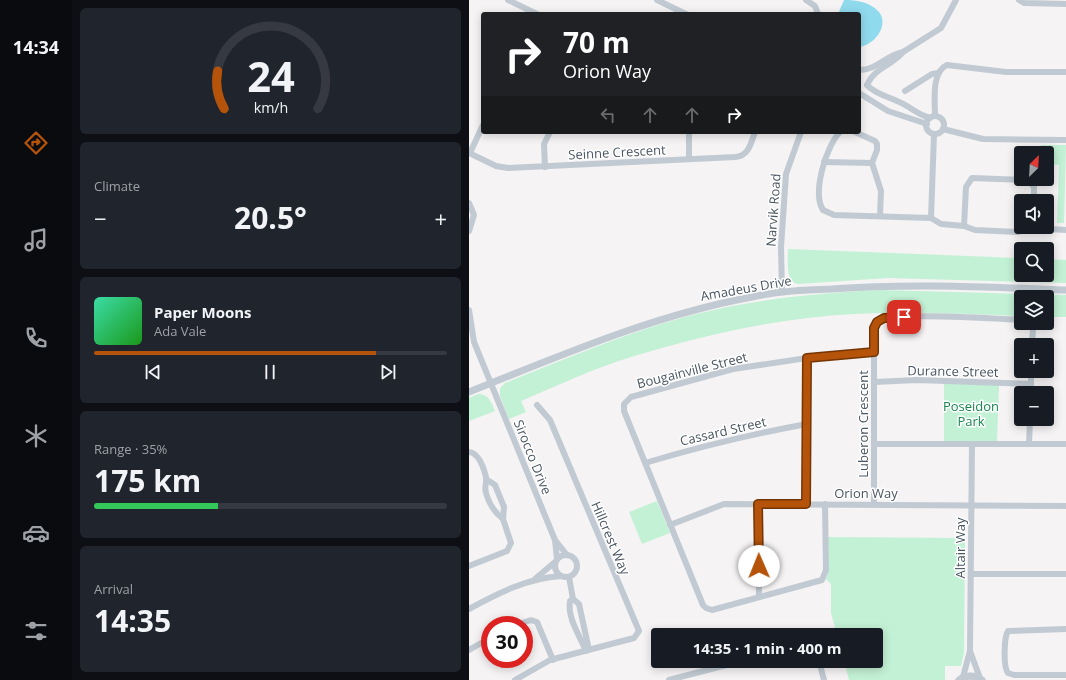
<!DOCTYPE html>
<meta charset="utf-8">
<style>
:root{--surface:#171b24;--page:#20242c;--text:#f1f3f6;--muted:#9ea1a6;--line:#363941;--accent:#b45309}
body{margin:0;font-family:"Open Sans",sans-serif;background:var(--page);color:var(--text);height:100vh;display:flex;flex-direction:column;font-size:15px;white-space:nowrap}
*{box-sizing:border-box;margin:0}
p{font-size:13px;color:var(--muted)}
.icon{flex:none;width:22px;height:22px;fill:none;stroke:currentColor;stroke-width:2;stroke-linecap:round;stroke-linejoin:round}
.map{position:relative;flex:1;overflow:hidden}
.sheet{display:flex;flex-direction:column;gap:8px;padding:8px;background:#0d0f14;width:397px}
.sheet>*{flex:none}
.banner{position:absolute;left:12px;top:12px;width:380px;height:122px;border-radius:4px;box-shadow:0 2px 10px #0003;background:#202124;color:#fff;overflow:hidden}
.needle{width:26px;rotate:24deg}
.fabs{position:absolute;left:545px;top:146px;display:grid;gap:8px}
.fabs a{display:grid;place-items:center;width:40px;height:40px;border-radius:4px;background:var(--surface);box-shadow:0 2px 10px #0003;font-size:20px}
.speed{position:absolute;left:12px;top:616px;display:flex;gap:8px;font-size:20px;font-weight:700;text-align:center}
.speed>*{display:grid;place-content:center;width:52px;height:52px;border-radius:50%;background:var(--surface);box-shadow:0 2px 10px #0003;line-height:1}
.speed .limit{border:6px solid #d22;background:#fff;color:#111}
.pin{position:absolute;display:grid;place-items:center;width:34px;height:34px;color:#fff;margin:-17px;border-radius:8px;box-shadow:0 2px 6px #0006}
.me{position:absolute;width:44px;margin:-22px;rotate:359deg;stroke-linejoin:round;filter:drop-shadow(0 0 3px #0008)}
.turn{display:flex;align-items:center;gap:14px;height:84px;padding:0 16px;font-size:18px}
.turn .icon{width:52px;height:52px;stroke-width:2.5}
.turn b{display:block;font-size:28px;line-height:34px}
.lanes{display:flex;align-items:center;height:38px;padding:0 16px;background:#0003;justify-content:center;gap:20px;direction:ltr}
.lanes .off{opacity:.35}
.big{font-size:30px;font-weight:700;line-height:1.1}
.sheet .card{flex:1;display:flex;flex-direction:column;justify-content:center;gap:6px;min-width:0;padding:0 14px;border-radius:6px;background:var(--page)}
.sheet .dial{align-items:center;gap:0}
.dial svg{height:104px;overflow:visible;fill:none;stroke:var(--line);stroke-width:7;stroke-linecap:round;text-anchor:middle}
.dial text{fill:var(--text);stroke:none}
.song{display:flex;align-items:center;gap:12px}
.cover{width:48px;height:48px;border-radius:6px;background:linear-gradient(135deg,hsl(160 70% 55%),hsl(120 70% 35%))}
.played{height:4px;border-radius:2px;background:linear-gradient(90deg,var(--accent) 80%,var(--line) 80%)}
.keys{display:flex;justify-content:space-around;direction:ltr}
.heat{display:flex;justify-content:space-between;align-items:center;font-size:22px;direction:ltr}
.charge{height:6px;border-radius:3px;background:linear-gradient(90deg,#34c759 35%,var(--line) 0)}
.trip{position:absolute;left:182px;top:628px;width:232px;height:40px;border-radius:4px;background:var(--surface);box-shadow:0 2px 10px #0003;font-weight:700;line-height:40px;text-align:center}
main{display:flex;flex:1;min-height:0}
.dock{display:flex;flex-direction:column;width:72px;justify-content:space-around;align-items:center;background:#090b0e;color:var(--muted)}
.dock .icon{width:28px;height:28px}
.dock .on{color:var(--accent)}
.dock b{font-size:18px;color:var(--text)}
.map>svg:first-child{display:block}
.green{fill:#c3f1d5}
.water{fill:#90daee}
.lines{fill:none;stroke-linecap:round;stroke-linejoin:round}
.minor{stroke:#c1cad2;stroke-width:6}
.tertiary{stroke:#c1cad2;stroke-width:7}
.route-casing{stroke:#753606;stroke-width:10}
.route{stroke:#b45309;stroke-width:7}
.labels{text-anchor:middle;stroke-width:3;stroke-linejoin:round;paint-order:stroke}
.street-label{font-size:13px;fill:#4a5661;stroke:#fff}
.park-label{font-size:13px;fill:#17864f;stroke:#fff}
</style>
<main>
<nav class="dock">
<b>14:34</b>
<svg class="icon on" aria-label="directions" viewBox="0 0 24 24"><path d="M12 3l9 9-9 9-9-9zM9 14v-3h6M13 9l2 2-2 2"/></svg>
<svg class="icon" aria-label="music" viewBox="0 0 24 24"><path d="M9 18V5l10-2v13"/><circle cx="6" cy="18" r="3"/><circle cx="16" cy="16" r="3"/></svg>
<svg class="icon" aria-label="phone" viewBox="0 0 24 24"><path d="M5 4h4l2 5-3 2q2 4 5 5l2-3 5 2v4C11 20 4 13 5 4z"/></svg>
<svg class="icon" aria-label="climate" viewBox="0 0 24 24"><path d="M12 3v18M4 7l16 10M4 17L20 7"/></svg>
<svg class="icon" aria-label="car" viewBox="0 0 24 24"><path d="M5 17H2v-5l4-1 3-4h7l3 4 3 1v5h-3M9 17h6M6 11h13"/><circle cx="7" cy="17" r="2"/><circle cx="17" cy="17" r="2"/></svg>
<svg class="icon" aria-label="filters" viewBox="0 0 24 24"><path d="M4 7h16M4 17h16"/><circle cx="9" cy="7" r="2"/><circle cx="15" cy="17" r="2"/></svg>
</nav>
<section class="sheet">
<div class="card dial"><svg viewBox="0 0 100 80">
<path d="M14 69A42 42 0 1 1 86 69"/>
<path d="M14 69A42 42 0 0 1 9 40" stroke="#b45309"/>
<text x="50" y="56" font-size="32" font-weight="700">24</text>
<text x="50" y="72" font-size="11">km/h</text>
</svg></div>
<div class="card"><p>Climate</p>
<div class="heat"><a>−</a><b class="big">20.5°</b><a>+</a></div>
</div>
<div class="card">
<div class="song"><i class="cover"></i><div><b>Paper Moons</b><p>Ada Vale</p></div></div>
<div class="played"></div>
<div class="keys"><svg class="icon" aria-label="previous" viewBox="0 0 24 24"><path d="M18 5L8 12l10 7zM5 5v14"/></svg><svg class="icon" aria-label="pause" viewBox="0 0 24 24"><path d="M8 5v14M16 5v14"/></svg><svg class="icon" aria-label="next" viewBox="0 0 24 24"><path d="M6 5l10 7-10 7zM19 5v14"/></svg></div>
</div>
<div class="card"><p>Range · 35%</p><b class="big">175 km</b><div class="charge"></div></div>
<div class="card"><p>Arrival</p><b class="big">14:35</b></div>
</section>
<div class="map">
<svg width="597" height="680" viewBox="0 0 597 680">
<rect width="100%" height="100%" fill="#f5f3f3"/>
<g class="green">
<polygon points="572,145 597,145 595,223 588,223 590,165 578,164 578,153 571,153"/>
<path d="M 319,249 L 552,258 L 552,275 L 578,275 L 578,259 L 597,260 L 597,283 L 419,278 L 329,284 C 316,281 319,261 319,249 Z"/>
<path d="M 411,290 L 597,295 L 597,317 L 578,317 L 578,297 L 552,297 L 552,316 C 496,314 441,311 385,314 C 310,318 234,335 162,357 C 125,368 88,386 52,401 L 57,412 L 40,419 L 31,396 L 31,388 L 36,383 C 99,358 161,331 227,314 C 287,299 349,293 411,290 Z"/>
<polygon points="475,383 530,385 528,441 475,441"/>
<path d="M 9,394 C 20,394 22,402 26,411 L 0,421 L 0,398 Z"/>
<polygon points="188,501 201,533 173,544 160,512"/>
<polygon points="359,537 496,538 495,653 492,666 476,666 476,680 380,680 375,661 407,661 407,635 368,635 362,613 362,584 357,579 359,572"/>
</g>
<path class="water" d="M 375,0 C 388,0 401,2 410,12 C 421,26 404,46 390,47 L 390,14 L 369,14 Z"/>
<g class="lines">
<g class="minor">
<polyline points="39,0 68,14"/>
<polyline points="188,0 217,14"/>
<polyline points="337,0 346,6 349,14"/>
<polyline points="550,0 555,3 597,4"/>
<path d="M 391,70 C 407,70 418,55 434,52 L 472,28 L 487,0"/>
<path d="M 399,83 C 406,68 424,65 434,52"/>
<path d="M 398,85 C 406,94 418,96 428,101 C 441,106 447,114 461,118"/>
<polyline points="436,91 463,74 469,73"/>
<polyline points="390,93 419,111 458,124"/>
<path d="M 466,116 C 466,101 462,72 478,65 L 537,72 L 597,72"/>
<circle cx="466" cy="125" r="9"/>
<polyline points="474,129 514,139 597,140"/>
<polyline points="220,132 220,159"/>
<path d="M 371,132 C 357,146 343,193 354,210 L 365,215 L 462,218"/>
<polyline points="386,132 406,141 408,144 408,150 403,163 412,191 411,215"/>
<polyline points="465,134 462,218 472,224 495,226 506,230 548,232 564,228 597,230"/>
<path d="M 0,153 L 27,166 L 39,168 L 266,157 C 280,156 282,143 286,132"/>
<polyline points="1,153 14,125"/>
<polyline points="355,162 403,163"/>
<polyline points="76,167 75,144 81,132"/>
<polyline points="0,203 5,215 0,231"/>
<polyline points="495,226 497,187 503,178 559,180 565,187 565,201"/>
<polyline points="313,292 312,247 317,174 332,132"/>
<polyline points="0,310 5,342 86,540 88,559"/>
<polyline points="561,323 564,329 563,345"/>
<polyline points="405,382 448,380 562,384"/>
<polyline points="562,393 562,371"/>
<polyline points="405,444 597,444"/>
<polyline points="560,444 561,419"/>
<path d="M 0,452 C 10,453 15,469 17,477 C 18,482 15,487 17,493 C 20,504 25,512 34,519"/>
<path d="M 176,463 C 229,447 283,434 338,424"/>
<polyline points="289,504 290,597"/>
<polyline points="337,504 338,358"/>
<polyline points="356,504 357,570 353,580 243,610 237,608 234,605 155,411 155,404 162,397 264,369 338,358 405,352"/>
<path d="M 405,504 L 405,328 L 407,322 C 420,311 530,319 552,320"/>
<polyline points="201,525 255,504 597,506"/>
<polyline points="86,540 98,555"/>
<circle cx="97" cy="566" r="11"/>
<polyline points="0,566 38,551 42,543 34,519 35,507 26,485 17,479"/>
<polyline points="502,574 597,574"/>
<path d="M 100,577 L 104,599 L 101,601 C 98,618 111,636 117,651"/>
<polyline points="66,579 86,562"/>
<polyline points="104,599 110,604 120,650"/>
<path d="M 0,609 C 29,593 59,578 92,576"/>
<polyline points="47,625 62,620 68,622 84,660"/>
<path d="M 597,629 L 539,631 C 535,637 534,667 539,673 L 545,675 L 597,675"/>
<polyline points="0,650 21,638"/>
<polyline points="501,651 511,678"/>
<polyline points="350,661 355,680"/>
<polyline points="494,677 501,651 503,444"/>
<polyline points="46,680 81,660 165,638 170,631 81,420 68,405"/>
<polyline points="200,680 273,661"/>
</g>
<g class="tertiary">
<path d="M 0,392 C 93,355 185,315 283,297 C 309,291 336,290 363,289 C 441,283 519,287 597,290"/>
<path d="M 490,680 C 497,675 505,675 513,680"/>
</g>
</g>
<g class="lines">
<g class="route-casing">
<polyline id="route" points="290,566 289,504 337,504 338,358 405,352 405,328 408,322 415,318 435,317"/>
</g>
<use href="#route" class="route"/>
</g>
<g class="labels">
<g class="street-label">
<text transform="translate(148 152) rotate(-3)" y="5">Seinne Crescent</text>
<text transform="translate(304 210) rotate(-86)" y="5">Narvik Road</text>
<text transform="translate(277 288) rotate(-10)" y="5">Amadeus Drive</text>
<text transform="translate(223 370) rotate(-14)" y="5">Bougainville Street</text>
<text transform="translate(484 371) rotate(1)" y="5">Durance Street</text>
<text transform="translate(394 424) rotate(-90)" y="5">Luberon Crescent</text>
<text transform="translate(254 431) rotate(-13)" y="5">Cassard Street</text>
<text transform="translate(64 457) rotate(68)" y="5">Sirocco Drive</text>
<text x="397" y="498">Orion Way</text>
<text transform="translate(142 538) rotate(67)" y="5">Hillcrest Way</text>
<text transform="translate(491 548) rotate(-90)" y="5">Altair Way</text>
</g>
<g class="park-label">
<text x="502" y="411">Poseidon<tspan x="502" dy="15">Park</tspan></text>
</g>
</g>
</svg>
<div class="fabs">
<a><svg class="needle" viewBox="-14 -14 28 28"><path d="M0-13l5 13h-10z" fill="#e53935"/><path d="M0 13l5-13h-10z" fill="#9ea1a6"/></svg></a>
<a><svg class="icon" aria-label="sound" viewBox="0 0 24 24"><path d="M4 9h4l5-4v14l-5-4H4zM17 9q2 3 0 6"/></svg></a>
<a><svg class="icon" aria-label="search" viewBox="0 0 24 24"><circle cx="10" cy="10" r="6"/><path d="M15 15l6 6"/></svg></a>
<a><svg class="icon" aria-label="layers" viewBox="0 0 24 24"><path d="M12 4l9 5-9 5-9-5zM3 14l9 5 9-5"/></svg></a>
<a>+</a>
<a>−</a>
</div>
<div class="speed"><div class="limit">30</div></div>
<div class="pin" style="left:435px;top:317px;background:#d93025"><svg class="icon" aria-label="arrive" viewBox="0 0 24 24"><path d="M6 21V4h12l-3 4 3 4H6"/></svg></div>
<svg class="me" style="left:290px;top:566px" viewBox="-20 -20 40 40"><circle r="19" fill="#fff"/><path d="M0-13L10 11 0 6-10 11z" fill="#b45309"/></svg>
<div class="trip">14:35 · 1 min · 400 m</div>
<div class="banner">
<div class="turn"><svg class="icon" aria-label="right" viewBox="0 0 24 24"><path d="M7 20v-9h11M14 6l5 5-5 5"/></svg><div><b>70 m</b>Orion Way</div></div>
<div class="lanes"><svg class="icon off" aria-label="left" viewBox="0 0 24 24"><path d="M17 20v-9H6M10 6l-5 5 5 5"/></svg><svg class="icon off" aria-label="ahead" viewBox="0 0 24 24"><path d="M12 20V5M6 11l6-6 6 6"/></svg><svg class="icon off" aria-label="ahead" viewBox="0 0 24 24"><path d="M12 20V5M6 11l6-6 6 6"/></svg><svg class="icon" aria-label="right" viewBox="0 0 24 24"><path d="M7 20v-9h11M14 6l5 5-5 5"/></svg></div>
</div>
</div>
</main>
